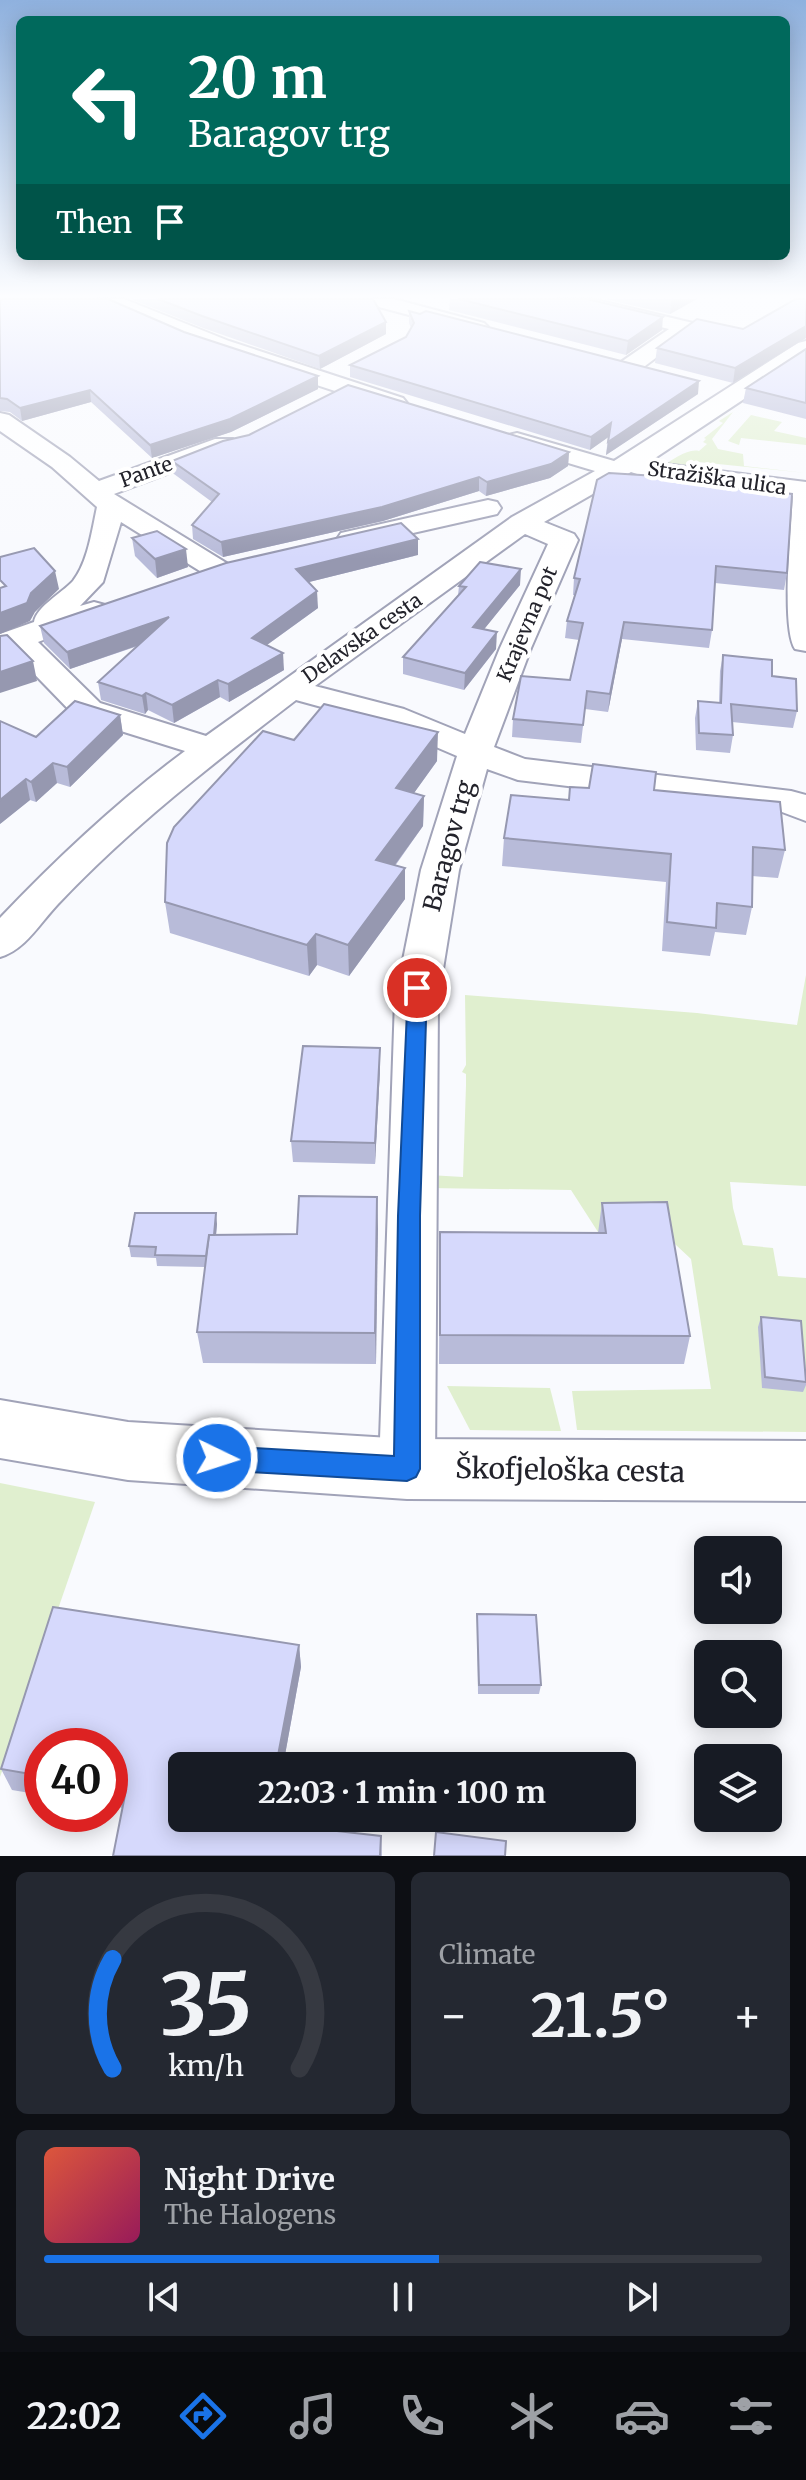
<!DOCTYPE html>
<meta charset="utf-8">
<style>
:root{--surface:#171b24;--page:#242831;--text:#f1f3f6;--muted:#9ea1a6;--line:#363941;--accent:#1a73e8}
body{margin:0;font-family:Merriweather,serif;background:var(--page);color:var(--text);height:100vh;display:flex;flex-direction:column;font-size:30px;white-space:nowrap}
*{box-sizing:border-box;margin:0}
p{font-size:26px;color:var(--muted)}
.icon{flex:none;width:44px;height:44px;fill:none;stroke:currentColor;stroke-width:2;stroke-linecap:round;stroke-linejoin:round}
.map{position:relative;height:1856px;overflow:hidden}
.panel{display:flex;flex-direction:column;gap:16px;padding:16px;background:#0d0f14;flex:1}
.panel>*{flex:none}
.hud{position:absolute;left:16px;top:16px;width:774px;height:244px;border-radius:12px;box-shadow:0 4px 20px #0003;background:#00695c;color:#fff;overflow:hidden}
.buttons{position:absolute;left:694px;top:1536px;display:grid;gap:16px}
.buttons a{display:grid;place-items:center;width:88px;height:88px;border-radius:12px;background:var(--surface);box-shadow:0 4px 20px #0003;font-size:40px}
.speed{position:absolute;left:24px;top:1728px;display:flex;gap:16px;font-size:40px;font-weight:700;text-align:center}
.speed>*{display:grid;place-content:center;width:104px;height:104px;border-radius:50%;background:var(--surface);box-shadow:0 4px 20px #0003;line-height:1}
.speed .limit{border:12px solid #d22;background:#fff;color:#111}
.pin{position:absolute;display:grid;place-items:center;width:68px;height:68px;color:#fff;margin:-34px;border:4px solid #fff;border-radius:50%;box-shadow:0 2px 8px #0007}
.me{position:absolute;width:88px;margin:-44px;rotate:94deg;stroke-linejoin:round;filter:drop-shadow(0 0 6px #0008)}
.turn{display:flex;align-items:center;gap:28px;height:168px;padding:0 40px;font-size:36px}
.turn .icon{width:104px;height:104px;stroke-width:2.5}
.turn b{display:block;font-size:56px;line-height:68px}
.then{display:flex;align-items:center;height:76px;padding:0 40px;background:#0003;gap:16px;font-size:30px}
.big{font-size:60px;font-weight:700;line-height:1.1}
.panel .tile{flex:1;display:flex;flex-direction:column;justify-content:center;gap:12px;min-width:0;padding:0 28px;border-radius:12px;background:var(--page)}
.panel .dial{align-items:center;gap:0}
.dial svg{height:208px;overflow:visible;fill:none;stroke:var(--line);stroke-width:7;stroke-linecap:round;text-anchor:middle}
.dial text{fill:var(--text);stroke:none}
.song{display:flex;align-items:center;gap:24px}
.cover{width:96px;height:96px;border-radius:12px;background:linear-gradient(135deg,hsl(10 70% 55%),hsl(330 70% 35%))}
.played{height:8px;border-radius:4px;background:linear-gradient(90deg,var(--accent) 55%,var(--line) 55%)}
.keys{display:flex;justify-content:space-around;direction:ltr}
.heat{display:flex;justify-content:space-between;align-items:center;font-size:44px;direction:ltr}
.panel .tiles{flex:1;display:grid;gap:16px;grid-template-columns:1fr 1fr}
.tile:last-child{grid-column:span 2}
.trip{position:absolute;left:168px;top:1752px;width:468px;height:80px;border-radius:12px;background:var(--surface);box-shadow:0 4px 20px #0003;font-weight:700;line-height:80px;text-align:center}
.dock{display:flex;height:128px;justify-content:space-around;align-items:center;background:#090b0e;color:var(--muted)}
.dock .icon{width:56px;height:56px}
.dock .current{color:var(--accent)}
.dock b{font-size:36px;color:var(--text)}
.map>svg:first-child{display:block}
.green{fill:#e0efcf}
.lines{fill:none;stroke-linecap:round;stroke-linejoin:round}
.minor-casing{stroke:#a1a3b8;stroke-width:4}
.tertiary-casing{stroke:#a1a3b8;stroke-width:4}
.minor{fill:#fff;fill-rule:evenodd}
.tertiary{fill:#fff;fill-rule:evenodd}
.wall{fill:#b8bbd9}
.shaded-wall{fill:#9698b0}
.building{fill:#d6d9fc;stroke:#9698b0;stroke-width:2}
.route{fill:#1a73e8;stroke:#114b97;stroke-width:2}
.labels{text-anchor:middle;stroke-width:8;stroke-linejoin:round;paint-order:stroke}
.far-street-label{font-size:20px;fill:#23232b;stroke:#fff}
.street-label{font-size:24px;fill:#23232b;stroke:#fff}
.near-street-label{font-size:28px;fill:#23232b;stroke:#fff}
</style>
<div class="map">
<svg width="806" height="1856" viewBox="0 0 806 1856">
<rect width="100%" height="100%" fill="#f9fafe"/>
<g class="green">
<path d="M 733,412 L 712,439 L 718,449 L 743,454 L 744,466 L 806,473 L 689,461 L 686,471 L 663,466 C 672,460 688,448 699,451 L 707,444 L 703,442 L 706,439 L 704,438 L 723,423 L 719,421 Z"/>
<polygon points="751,415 782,422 774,431 806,438 806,445 741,438 739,445 728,441"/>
<polygon points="806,975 806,1186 730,1182 733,1208 743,1245 773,1248 778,1276 806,1278 806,1432 577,1430 572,1391 711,1389 691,1259 661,1231 598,1232 571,1190 428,1188 429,1175 463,1177 466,1085 466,1074 462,1072 466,1065 465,995 697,1013 797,1025"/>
<polygon points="447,1386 550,1388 561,1431 470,1430"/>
<polygon points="0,1483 95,1502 0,1777"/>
</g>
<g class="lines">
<g class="minor-casing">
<g id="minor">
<polygon points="97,299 124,299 229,341 403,398 407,403 403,408 387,408 213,351 100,303"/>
<polygon points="371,299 394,299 484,323 488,327 477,333 379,307"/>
<polygon points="556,299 592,299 693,323 697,327 637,372 629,374 618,367 621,362 669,329 559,303"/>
<path d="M 806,341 L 806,358 L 649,462 L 806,482 L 806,651 L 795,649 C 781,628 791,526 793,496 L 655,480 L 631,472 L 544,522 L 574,534 L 578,540 L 531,648 L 494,747 L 525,759 L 791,791 L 806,795 L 806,821 L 782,812 L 518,780 L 487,769 L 459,870 L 438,1000 L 435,1469 L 427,1488 L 407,1496 L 387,1488 L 379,1469 L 395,1000 L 421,870 L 457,756 L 380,723 L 296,700 C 211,765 131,827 58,904 C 40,923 25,950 0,957 L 0,918 C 57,858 119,800 185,751 L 76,717 L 12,651 L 0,654 L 0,634 L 34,622 C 36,607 62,593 73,581 C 88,562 92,530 97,507 L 52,467 L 0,431 L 0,413 L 9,415 L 70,457 L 99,481 L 215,439 L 233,439 L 236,444 L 233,449 L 114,494 L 228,564 L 232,570 L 228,576 L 218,579 L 208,576 L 121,522 L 103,582 L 80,606 L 94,602 L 105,605 L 109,611 L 105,617 L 38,642 L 100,703 L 206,736 L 512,517 L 595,471 L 508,445 L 505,440 L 508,435 L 517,433 L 614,461 L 798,343 ZM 525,534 L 548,544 L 500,648 L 465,734 L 404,709 L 315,686 Z"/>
<polygon points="488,500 497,502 501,508 497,514 351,547 341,545 337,539 341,533"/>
</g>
</g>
<g class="tertiary-casing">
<polygon id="tertiary" points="0,1400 128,1422 407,1439 806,1441 806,1501 407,1499 128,1480 0,1458"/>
</g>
<use href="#minor" class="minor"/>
<use href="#tertiary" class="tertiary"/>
</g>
<g class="wall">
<polygon points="131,299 373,299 386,334 320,369 203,328"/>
<polygon points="450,299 587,299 662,330 626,355 449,310"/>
<polygon points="604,299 697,299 670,314"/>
<polygon points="806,299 806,338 733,383 655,363 657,348 743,329"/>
<polygon points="0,300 184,332 318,376 318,389 231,432 152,458 91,402 22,421 10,412 0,411"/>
<polygon points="409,311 698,394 606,455 608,437 590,450 350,377 350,365 406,337 411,328 409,323"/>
<polygon points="806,349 806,419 743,403 746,388"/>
<polygon points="569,452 568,466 550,478 486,496 479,491 383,521 223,557 193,539 192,525 212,502 174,474 172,461"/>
<polygon points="704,484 787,573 784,590 715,583 712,630 709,648 622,639 608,712 585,709 581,743 512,737 513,719 570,680 579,640 565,638 567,621 575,595 573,595 574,578"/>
<polygon points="132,538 188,567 157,578 135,556"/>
<polygon points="418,555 309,582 318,608 267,645 284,670 229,702 220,697 174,723 148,710 145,714 101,700 98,682 138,646 70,669 44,643 40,626"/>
<polygon points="520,585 484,629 496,649 464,690 403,674 403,657 458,595 459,586"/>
<polygon points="723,655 772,676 797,711 793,728 732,722 733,735 730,753 696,750 695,718 698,701 719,703 720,671"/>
<polygon points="120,715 123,735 70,787 57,783 36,802 30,800 0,824 36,737"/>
<polygon points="294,740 437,761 414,793 424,796 423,826 395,866 405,868 405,899 349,976 317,965 309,976 170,933 165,902"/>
<polygon points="589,788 785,850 778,878 752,876 752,907 746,935 715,932 710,956 662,951 666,882 502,866 504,838"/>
<polygon points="380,1048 380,1069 375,1164 293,1162 291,1141"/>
<polygon points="377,1197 376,1364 203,1363 197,1332 205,1267 157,1266 156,1258 131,1257 129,1246 217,1224 216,1235 297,1234"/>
<polygon points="602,1203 690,1336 684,1364 439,1364 440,1232 598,1233"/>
<polygon points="761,1317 806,1372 806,1385 803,1392 762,1388 758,1327"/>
<polygon points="53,1607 299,1645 301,1667 283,1766 182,1766 182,1818 274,1818 273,1824 381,1836 382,1856 113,1856 123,1808 110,1806 110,1746 42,1746 42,1795 12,1790 1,1769"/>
<polygon points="477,1614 541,1685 539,1694 478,1694"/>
</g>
<g class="shaded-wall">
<polygon points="675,299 697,299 670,314 671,301"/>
<polygon points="663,317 662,330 626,355 628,341"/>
<polygon points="386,322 386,334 320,369 319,356"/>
<polygon points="806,326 806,338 733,383 735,368"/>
<polygon points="318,376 318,389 231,432 152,458 150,445"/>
<polygon points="699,381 698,394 606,455 608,442"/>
<polygon points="90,390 91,402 22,421 20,408"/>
<polygon points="611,423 610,436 590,450 591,437"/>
<polygon points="569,452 568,466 550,478 486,496 487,482"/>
<polygon points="479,477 479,491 383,521 223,557 221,542"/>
<polygon points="418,539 418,555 297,585 296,569"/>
<polygon points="186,549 188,567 157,578 155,559"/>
<polygon points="521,569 520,585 473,643 473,627"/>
<polygon points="55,571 59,589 35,612 30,621 0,634 0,613 31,593"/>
<polygon points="317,591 318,608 253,655 252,638"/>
<polygon points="169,617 171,634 70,669 67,652"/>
<polygon points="624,622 622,639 608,712 610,694"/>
<polygon points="497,632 496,649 464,690 465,673"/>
<polygon points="283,653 284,670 229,702 228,684"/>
<polygon points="33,661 37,681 0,693 0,672"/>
<polygon points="218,680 220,697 174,723 172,705"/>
<polygon points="146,693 148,710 145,714 142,696"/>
<polygon points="120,715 123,735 70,787 67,767"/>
<polygon points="438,732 437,761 396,818 396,788"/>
<polygon points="53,763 57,783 36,802 31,782"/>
<polygon points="26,779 30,800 0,824 0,800"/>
<polygon points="424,796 423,826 376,891 376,860"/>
<polygon points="405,868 405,899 349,976 348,945"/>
<polygon points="316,934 317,965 309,976 307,945"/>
<polygon points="380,1048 380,1069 375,1164 375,1143"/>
<polygon points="377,1197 378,1229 376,1364 375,1333"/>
<polygon points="216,1213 217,1224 213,1267 212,1256"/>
<polygon points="299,1645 301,1667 283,1766 276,1766"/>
<polygon points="266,1818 274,1818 269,1842 265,1823"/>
</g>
<g class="building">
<polygon points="4,299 108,299 184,332 318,376 230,419 150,445 90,390 20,408 7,399 0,398 0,300"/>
<polygon points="158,299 373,299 386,322 319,356 202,316"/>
<polygon points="459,299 587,299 663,317 628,341"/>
<polygon points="796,299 806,299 806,326 735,368 657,348 697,319 743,329"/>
<polygon points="409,311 420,314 426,311 699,381 608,442 611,423 591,437 350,365 406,337 414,323"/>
<polygon points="806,349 806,403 746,388"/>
<polygon points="348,385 569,452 551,464 487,482 479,477 382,507 221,542 192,525 219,494 172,461 223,441 249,435"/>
<polygon points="609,473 704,479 704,484 792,494 787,573 716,566 712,630 624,622 610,694 587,691 583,725 513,719 521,676 570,680 583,623 567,621 580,579 574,578 597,480"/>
<polygon points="401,523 418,539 296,569 317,591 252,638 283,653 228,684 218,680 172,705 146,693 142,696 98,682 169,617 67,652 40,626 226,563"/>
<polygon points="157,531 186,549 155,559 132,538"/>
<polygon points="34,548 55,571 31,593 27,603 0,613 0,588 6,586 0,580 0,557"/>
<polygon points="480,562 521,569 473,627 497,632 465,673 403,657 466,587 459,586"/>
<polygon points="7,635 33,661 0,672 0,636"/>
<polygon points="723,655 772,660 772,676 796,679 797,711 731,704 733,735 699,733 698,701 721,703"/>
<polygon points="75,701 120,715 67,767 53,763 31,782 26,779 0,800 0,721 36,737"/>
<polygon points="324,704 438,732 396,788 424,796 376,860 405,868 348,945 316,934 307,945 165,902 167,843 174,827 263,731 294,740"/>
<polygon points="593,764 656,772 654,790 780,802 785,850 753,847 752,907 717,903 716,928 667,922 671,854 504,838 511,795 569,800 570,787 589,788"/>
<polygon points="303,1046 380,1048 375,1143 291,1141"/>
<polygon points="299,1196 377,1197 375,1333 197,1332 209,1235 297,1234"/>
<polygon points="667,1202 690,1336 440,1335 440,1232 606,1233 602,1203"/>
<polygon points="135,1213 216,1213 214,1235 209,1235 206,1256 155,1255 156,1247 129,1246"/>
<polygon points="761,1317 801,1321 806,1382 765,1377"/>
<polygon points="53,1607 299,1645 276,1766 182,1766 182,1818 266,1818 265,1823 381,1836 380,1856 113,1856 126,1790 110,1787 110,1746 42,1746 42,1776 1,1769"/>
<polygon points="477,1614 536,1615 541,1685 479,1685"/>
<polygon points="436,1832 506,1841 505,1856 434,1856"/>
</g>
<linearGradient id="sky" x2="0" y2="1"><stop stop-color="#8fb1de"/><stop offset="0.53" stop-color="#fcfdff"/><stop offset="1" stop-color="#fcfdff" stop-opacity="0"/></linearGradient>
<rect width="806" height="559" fill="url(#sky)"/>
<polygon class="route" points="417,982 427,988 420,1216 420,1469 416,1477 407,1481 217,1470 207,1466 204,1458 207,1449 217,1446 394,1456 398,1216 408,988"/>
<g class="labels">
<g class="far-street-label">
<text transform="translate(146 472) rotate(-20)" y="7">Pante</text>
<text transform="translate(717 478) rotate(8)" y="7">Stražiška ulica</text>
<text transform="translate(527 624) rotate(-67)" y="7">Krajevna pot</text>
<text transform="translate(362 638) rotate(-35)" y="7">Delavska cesta</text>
</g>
<g class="street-label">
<text transform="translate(449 846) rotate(-75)" y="8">Baragov trg</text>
</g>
<g class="near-street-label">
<text transform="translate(570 1470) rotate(1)" y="10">Škofjeloška cesta</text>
</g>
</g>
</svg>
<div class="buttons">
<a><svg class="icon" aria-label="sound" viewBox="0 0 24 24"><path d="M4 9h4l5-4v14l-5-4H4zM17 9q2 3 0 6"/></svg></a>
<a><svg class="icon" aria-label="search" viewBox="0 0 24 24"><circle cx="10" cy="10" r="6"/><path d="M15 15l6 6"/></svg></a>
<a><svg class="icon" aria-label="layers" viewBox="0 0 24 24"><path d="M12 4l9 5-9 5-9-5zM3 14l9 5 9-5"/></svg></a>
</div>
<div class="speed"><div class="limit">40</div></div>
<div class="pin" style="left:417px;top:988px;background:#d93025"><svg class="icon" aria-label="arrive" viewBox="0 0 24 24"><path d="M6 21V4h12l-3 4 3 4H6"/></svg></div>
<svg class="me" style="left:217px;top:1458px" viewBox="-20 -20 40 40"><circle r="17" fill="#1a73e8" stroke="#fff" stroke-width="3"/><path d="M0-11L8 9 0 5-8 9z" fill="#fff"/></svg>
<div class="trip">22:03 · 1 min · 100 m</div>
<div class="hud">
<div class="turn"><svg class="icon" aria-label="left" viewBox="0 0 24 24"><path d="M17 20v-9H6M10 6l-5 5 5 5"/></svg><div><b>20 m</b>Baragov trg</div></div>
<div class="then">Then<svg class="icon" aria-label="arrive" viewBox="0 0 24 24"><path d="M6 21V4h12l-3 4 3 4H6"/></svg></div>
</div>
</div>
<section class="panel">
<div class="tiles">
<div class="tile dial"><svg viewBox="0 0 100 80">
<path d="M14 69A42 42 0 1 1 86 69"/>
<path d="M14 69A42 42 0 0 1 14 27" stroke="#1a73e8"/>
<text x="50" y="56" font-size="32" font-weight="700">35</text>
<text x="50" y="72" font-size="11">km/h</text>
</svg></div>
<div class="tile"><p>Climate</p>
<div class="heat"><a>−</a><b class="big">21.5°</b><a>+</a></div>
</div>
<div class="tile">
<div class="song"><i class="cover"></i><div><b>Night Drive</b><p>The Halogens</p></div></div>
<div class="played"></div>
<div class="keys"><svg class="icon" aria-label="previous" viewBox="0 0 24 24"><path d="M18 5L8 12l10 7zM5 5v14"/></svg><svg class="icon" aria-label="pause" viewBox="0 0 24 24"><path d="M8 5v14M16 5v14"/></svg><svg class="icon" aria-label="next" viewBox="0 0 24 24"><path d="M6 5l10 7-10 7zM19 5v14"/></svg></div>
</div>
</div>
</section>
<nav class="dock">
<b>22:02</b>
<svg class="icon current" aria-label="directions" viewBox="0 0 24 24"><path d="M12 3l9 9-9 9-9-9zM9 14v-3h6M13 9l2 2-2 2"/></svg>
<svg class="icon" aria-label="music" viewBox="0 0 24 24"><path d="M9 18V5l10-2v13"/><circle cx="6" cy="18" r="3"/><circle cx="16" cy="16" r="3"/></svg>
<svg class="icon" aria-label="phone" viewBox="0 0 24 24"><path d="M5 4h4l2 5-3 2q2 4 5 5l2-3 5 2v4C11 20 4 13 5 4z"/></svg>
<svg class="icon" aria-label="climate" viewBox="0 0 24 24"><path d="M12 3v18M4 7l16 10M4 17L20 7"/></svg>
<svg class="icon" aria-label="car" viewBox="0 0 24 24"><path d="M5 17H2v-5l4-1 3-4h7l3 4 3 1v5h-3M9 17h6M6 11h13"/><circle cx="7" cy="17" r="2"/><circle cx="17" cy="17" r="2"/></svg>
<svg class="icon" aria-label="filters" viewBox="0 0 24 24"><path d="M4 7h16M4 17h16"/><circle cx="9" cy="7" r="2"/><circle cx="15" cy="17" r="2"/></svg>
</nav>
